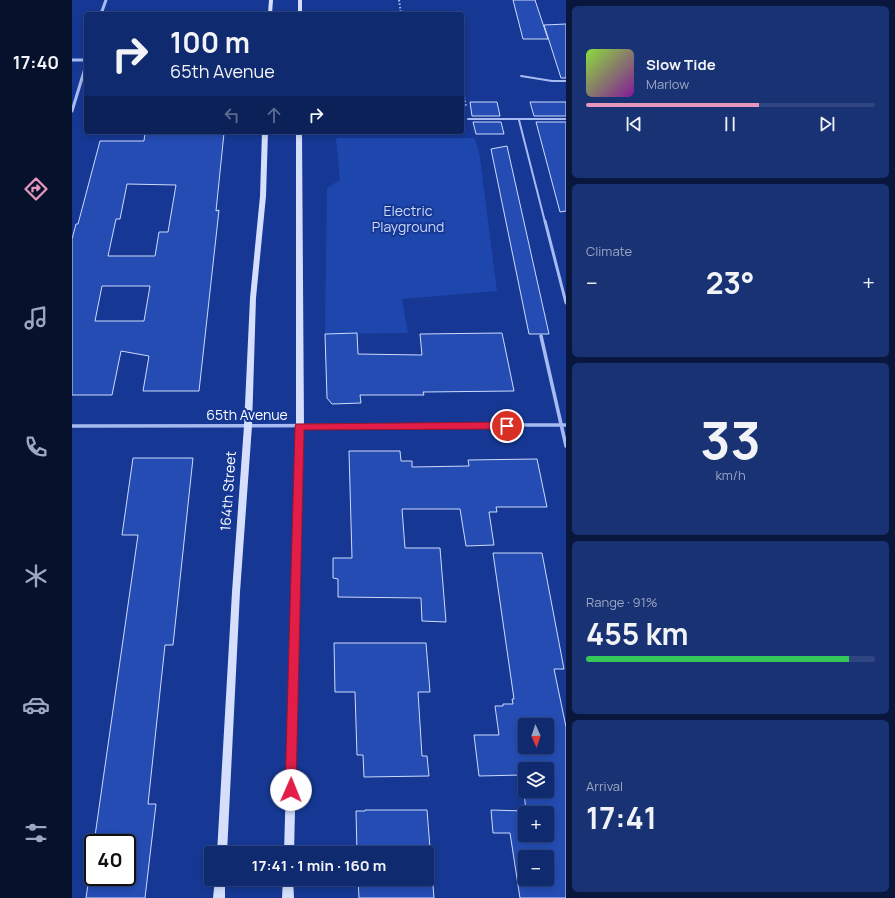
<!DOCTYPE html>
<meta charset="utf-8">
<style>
:root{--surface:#102a6f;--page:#193274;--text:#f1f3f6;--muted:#9ca7c3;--line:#304682;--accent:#e797bd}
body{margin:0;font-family:Manrope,sans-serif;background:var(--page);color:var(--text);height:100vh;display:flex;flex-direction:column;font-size:15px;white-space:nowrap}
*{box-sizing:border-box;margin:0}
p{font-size:13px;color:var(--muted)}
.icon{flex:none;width:22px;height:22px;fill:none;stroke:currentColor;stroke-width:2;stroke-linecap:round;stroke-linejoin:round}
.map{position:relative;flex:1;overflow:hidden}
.sheet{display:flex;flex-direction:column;gap:6px;padding:6px;background:#09173d;width:329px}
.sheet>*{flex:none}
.top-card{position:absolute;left:12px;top:12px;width:380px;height:122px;border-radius:4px;box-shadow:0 2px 6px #0003,0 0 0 1px var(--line);background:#102a6f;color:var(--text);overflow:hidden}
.needle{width:26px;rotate:177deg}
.fabs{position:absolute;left:446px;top:718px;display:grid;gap:8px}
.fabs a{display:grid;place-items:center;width:36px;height:36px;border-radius:4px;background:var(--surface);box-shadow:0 2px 6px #0003,0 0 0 1px var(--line);font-size:20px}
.speed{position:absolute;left:12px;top:834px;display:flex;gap:8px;font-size:20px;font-weight:700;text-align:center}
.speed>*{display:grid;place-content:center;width:52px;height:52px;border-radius:50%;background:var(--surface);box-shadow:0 2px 6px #0003,0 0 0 1px var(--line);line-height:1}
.speed .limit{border:2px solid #111;border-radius:6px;background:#fff;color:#111}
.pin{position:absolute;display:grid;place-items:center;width:34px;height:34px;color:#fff;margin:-17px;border:2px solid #fff;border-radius:50%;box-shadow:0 1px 4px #0007}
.me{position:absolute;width:44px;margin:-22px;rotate:1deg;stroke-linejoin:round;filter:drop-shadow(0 0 3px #0008)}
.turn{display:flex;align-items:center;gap:14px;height:84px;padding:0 20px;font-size:18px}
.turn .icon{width:52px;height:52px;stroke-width:2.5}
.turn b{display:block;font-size:28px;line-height:34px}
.lanes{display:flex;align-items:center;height:38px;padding:0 20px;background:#0003;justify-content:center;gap:20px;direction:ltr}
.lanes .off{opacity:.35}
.big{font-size:30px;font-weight:700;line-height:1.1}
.sheet .tile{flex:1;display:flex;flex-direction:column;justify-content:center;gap:6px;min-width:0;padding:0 14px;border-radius:6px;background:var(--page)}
.sheet .dial{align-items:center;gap:0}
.dial b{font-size:52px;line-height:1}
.song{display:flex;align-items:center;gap:12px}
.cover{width:48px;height:48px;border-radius:6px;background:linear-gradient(135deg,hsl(90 70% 55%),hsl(290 70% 35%))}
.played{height:4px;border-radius:2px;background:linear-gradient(90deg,var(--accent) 60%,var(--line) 60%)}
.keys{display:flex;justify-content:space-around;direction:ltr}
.heat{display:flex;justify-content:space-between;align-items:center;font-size:22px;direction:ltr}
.charge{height:6px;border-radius:3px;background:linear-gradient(90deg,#34c759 91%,var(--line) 0)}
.trip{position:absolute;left:132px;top:846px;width:230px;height:40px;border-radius:4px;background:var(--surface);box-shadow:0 2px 6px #0003,0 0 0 1px var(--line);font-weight:700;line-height:40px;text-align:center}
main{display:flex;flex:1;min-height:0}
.tab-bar{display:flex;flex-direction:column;width:72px;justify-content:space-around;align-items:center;background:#06112c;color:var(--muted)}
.tab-bar .icon{width:28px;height:28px}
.tab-bar .active{color:var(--accent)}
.tab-bar b{font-size:18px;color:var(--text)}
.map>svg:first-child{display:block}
.green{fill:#1e47ae}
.building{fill:#244cb3;stroke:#cddafc;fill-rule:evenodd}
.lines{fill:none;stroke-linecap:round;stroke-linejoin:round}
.path{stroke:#a6bbf1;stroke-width:2;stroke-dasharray:1.5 2;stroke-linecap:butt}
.lane-far1{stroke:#a6bbf1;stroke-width:2}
.lane{stroke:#a6bbf1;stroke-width:3}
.street-far1{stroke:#a6bbf1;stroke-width:3}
.street{stroke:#a6bbf1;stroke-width:3.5}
.secondary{fill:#d5dffc;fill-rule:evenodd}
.route{fill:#e11d48;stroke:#92132f}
.labels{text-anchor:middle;stroke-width:4;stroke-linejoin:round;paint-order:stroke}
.park-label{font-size:14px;fill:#cddafc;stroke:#163894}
.street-label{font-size:14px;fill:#fff;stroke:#163894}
</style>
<main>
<nav class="tab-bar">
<b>17:40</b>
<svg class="icon active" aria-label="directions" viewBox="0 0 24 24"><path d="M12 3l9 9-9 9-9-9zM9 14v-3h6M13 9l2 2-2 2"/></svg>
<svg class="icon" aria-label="music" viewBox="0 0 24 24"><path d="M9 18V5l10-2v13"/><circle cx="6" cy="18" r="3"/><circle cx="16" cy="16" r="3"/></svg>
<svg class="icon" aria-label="phone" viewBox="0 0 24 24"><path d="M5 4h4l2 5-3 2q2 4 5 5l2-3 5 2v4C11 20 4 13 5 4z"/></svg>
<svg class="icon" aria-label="climate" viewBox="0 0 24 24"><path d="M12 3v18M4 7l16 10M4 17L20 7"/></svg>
<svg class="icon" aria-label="car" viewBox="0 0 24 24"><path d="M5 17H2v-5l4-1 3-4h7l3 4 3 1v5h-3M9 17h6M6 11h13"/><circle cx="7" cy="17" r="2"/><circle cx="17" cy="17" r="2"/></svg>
<svg class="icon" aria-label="filters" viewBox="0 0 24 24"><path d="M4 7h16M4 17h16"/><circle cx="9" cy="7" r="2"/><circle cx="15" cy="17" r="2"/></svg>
</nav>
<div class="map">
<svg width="494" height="898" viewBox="0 0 494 898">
<rect width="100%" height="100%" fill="#163894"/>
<polygon class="green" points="264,138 402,138 407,151 425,291 330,299 336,333 253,334 255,188 268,180"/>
<g class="building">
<polygon points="441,0 463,0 476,39 451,39"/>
<polygon points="494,24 494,78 489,78 472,25"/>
<polygon points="398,102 425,102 428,116 400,116"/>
<polygon points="458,102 494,102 494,116 462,116"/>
<polygon points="401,122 429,122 432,134 404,134"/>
<polygon points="464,122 494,122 494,211 488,212"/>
<path d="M 73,133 L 152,133 L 144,211 L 147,210 L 127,391 L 71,391 L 77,356 L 49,351 L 40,395 L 0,395 L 0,239 L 4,224 L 6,224 L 28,141 L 72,141 ZM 55,184 L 104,185 L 96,232 L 87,232 L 83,256 L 36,256 L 44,219 L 48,219 ZM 30,286 L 78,286 L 72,321 L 23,321 Z"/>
<polygon points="435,146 477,334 457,334 419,149"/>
<polygon points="285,333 286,354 350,355 348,334 430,333 442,391 351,392 352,395 288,395 289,403 260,404 255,398 253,334"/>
<polygon points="277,451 328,451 329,461 340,461 340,467 397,466 396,460 465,459 475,507 424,507 425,512 417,512 422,545 394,546 388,509 330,509 333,548 368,548 374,622 350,621 349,598 266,597 266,579 261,578 261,558 280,558"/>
<polygon points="61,458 121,458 101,645 93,645 76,804 84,804 73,898 14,898 21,850 21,877 55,877 55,843 22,843 66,535 50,535"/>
<path d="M 421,553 L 470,553 L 492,669 L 482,669 L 494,727 L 494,898 L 448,898 L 438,833 L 421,833 L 419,810 L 454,811 L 450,775 L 407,776 L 402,735 L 427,735 L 423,706 L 431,706 L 431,704 L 441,704 L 440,699 L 442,699 ZM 453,725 L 475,725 L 475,747 L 453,747 ZM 453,769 L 475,769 L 475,791 L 453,791 ZM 453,813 L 475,813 L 475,835 L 453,835 ZM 453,857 L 475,857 L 475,879 L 453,879 Z"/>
<polygon points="262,643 354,643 358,692 346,692 350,756 355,756 357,776 292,777 291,755 285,755 283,692 263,692"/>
<polygon points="293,810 355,810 362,898 287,898 286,879 355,879 355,853 285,853 284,811 293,811"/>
</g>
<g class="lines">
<g class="path">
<polyline points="327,0 329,14"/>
<polyline points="390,87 394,106"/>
</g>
<g class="lane-far1">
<polyline points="449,76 480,81 494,81"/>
<polyline points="396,119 494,119"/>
<polyline points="447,120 473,222"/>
</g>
<polyline class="lane" points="473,221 494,303"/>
<g class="street-far1">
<polyline points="29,14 34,0"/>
<polyline points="0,60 14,60"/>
<polyline points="0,111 14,65"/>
</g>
<g class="street">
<polyline points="469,336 494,446"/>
<polyline points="0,426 494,425"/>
</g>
<g class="secondary">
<polygon points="197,0 201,0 200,14 196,14"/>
<rect x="226" y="0" width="4" height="14"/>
<polygon points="190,132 196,132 194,196 184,298 180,426 168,592 155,853 145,853 160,592 172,426 178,298 188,196"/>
<polygon points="224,132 230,132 232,427 222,853 212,853 224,427"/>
<polygon points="143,879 153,879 153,898 141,898"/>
<polygon points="211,879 221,879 222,898 210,898"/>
</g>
</g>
<polygon class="route" points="435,422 439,426 435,429 232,430 224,790 223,794 219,796 214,794 213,790 223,427 224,424"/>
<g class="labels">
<g class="park-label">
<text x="336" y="216">Electric<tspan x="336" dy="16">Playground</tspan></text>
</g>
<g class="street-label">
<text x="175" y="420">65th Avenue</text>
<text transform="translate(156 491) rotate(-86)" y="5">164th Street</text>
</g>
</g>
</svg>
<div class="fabs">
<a><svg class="needle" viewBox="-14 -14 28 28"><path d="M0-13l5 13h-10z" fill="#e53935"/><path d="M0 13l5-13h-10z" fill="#9ca7c3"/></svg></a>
<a><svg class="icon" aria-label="layers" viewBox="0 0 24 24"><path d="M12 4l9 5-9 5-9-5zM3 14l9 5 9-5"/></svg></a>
<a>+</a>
<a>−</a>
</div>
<div class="speed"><div class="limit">40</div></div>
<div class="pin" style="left:435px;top:426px;background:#d93025"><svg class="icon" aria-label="arrive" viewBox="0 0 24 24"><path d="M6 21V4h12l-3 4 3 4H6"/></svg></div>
<svg class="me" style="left:219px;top:790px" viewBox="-20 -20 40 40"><circle r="19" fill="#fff"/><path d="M0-13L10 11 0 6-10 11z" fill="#e11d48"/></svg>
<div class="trip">17:41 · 1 min · 160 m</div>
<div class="top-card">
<div class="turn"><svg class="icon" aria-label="right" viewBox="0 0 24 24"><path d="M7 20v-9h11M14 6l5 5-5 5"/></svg><div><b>100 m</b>65th Avenue</div></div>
<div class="lanes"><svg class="icon off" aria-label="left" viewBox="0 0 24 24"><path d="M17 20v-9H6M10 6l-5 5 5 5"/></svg><svg class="icon off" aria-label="ahead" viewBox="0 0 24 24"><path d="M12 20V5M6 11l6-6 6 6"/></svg><svg class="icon" aria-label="right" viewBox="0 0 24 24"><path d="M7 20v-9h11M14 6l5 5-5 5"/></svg></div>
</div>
</div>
<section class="sheet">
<div class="tile">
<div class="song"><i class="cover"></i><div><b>Slow Tide</b><p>Marlow</p></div></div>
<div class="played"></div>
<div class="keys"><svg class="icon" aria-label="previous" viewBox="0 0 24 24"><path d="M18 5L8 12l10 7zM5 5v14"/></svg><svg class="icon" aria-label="pause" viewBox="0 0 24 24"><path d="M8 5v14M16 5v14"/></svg><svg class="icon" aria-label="next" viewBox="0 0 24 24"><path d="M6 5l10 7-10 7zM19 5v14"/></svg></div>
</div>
<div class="tile"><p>Climate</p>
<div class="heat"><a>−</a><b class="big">23°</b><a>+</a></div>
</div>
<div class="tile dial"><b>33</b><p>km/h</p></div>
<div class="tile"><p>Range · 91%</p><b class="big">455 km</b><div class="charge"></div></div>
<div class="tile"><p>Arrival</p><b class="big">17:41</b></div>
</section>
</main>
